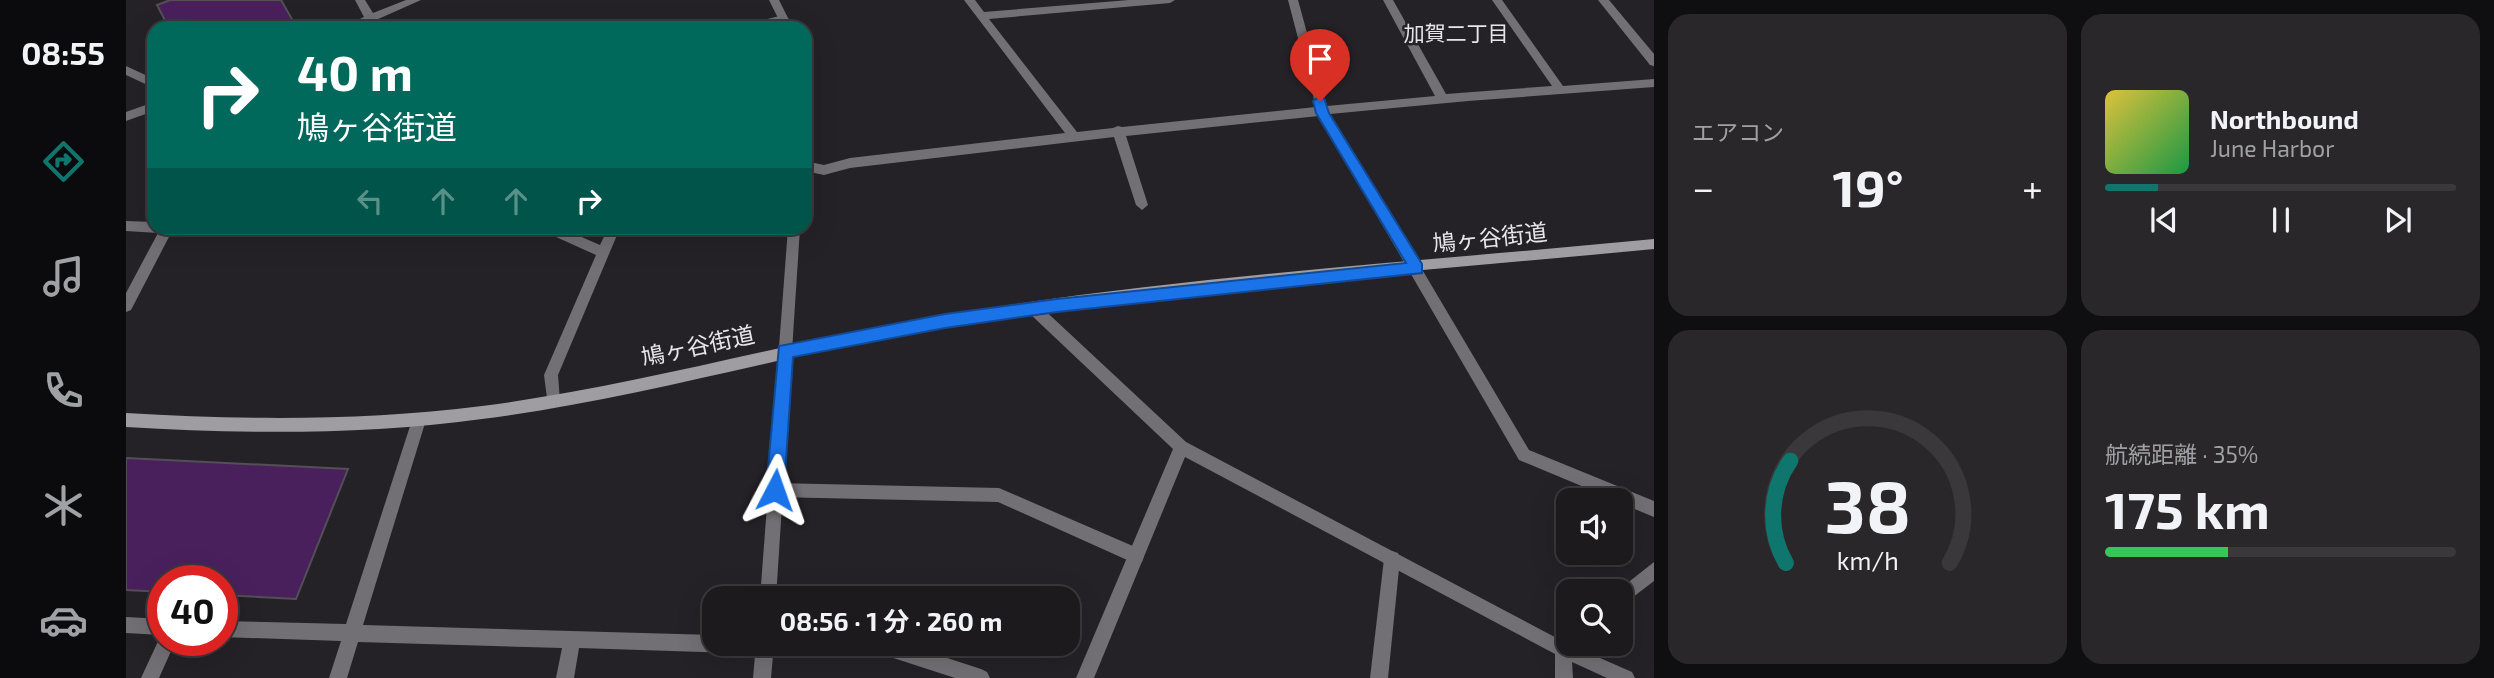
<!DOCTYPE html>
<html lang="ja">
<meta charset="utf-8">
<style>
:root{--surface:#1c1a1d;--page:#29272a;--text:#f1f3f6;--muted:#a0a1a4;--line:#3a383b;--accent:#0f766e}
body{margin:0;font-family:"Exo 2","Noto Sans JP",sans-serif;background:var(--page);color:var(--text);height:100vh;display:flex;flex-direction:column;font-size:26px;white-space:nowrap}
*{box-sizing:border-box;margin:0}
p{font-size:23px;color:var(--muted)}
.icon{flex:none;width:38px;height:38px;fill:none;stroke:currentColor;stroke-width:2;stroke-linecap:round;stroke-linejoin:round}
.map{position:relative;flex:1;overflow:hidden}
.side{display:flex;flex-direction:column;gap:14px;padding:14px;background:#0f0e10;width:840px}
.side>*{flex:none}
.hud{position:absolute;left:21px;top:21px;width:665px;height:214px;border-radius:21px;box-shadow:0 7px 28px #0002,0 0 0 2px var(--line);background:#00695c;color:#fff;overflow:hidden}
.tools{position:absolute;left:1430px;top:488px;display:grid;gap:14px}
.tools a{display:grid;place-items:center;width:77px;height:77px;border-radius:14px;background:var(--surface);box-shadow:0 7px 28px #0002,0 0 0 2px var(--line);font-size:35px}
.speed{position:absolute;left:21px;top:565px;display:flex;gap:14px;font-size:35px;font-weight:700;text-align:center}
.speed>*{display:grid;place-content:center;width:91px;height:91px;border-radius:50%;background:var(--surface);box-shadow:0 7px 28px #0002,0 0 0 2px var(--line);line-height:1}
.speed .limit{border:10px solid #d22;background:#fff;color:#111}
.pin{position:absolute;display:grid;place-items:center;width:60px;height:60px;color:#fff;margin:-72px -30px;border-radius:50% 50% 50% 0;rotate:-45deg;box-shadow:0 0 7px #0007}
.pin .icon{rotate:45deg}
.me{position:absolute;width:77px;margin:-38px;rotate:4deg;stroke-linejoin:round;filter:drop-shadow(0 0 5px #0008)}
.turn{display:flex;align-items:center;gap:24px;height:147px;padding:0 35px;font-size:32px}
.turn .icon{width:91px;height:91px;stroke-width:2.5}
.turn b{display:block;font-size:49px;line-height:60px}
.lanes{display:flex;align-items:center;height:66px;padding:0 35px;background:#0003;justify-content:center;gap:35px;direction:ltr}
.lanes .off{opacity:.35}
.big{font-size:52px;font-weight:700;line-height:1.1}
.side .tile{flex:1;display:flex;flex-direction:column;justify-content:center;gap:10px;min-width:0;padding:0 24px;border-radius:21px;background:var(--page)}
.side .dial{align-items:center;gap:0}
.dial svg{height:182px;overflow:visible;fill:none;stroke:var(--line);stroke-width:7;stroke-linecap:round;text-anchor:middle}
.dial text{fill:var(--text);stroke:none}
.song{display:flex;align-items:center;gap:21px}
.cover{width:84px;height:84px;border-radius:10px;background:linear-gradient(135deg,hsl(50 70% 55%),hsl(140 70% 35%))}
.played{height:7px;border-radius:4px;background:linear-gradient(90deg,var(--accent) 15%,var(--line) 15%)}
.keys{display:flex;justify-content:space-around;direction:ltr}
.heat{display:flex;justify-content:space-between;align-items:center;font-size:38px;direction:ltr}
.charge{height:10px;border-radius:5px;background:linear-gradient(90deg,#34c759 35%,var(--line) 0)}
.side .tiles{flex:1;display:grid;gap:14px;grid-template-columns:repeat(2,1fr)}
.trip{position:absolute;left:576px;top:586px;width:378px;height:70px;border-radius:21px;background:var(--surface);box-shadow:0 7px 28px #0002,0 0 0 2px var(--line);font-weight:700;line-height:70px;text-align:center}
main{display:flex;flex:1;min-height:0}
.tabs{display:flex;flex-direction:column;width:126px;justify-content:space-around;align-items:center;background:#0b0a0c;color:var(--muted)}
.tabs .icon{width:49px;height:49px}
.tabs .on{color:var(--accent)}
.tabs b{font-size:32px;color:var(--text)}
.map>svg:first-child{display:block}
.building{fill:#49205c;stroke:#534f56;stroke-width:2}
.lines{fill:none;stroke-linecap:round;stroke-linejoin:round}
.service{fill:#727074;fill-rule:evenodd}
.minor{fill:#727074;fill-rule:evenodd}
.tertiary{fill:#727074;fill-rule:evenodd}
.secondary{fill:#a09da2;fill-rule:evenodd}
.route{fill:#1a73e8;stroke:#114b97;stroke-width:2}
.labels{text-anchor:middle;stroke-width:5;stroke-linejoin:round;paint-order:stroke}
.far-neighbourhood-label{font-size:21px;fill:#e7e5e9;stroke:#252227}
.street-label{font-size:23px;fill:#e7e5e9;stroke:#252227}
</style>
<main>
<nav class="tabs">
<b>08:55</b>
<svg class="icon on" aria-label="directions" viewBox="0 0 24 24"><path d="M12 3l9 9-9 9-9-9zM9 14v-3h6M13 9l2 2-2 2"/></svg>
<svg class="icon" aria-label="music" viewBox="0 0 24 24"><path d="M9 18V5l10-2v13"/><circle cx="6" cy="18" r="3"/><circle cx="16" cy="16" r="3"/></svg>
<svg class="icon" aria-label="phone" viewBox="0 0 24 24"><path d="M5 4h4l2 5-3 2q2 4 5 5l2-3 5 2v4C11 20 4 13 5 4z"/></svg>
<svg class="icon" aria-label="climate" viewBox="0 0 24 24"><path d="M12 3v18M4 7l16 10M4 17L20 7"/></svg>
<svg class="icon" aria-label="car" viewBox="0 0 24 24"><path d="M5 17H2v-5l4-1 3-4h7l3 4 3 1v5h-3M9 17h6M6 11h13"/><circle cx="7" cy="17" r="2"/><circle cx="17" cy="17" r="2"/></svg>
</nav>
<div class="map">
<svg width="1528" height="678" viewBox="0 0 1528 678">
<rect width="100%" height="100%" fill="#252227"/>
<g class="building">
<polygon points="44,0 155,0 171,28 43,28 31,5"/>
<polygon points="0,458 222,469 170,599 96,595 96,581 37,581 37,592 0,590"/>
</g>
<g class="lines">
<g class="service">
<polygon points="649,483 873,488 1016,550 1018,556 1016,562 1010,564 872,502 649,497 644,495 641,490 644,485"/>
<polygon points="1266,551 1272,553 1274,559 1262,678 1244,678 1258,559 1260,553"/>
<polygon points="1528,562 1528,581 1494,607 1494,592 1490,592"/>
<polygon points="743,644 778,644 855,669 861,672 864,678 829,678 752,653 746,650"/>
</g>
<g class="minor">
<polygon points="229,0 239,0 247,13 280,0 295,0 250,20 254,28 244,28 241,24 230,28 215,28 238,17"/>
<polygon points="838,0 849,0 858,12 1003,0 1049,0 1044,3 863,19 951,132 987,128 992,126 996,127 1190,107 1162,0 1172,0 1201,106 1309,96 1257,0 1267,0 1320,94 1426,86 1366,0 1376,0 1437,86 1528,79 1528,87 1342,101 1204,114 1403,450 1528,501 1528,517 1494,503 1494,500 1489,500 1393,460 1193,116 1000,136 1022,205 1016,210 1010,205 988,137 724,168 698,175 679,171 679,161 698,165 724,158 939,133"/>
<polygon points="1472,0 1483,0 1528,54 1528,66 1524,65"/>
<polygon points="658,15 663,19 662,22 636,28 616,28 617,25"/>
<polygon points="0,66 28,79 28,88 0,75"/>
<polygon points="28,102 28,111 0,121 0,112"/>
<polygon points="0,221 28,222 28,228 135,228 129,233 45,233 5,310 0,312 0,293 32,233 0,231"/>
<polygon points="418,228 435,228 474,245 482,228 494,228 432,375 434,401 432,406 427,408 422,406 418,375 470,255 419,232"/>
<polygon points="907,302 912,304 1060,442 1442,644 1506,672 1509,678 1481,678 1446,662 1447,678 1429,678 1429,654 1059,457 968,678 950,678 1047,449 902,312 900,308 902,304"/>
<polygon points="293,413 298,415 300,420 237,625 588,635 588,644 647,644 645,651 639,654 453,648 448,678 430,678 436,648 232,642 221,678 203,678 215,641 96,637 96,621 220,624 286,420 288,415"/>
<polygon points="0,617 37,619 37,640 50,640 33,678 15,678 35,635 0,633"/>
</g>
<g class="tertiary">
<polygon points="643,0 653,0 667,28 657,28"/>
<polygon points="662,228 674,228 650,598 634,598"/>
<polygon points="630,644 648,644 645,678 627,678"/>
</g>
<path class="secondary" d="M 1528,239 L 1528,249 C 1292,272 1054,287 819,327 C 664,353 512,399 356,419 C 237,435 119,434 0,427 L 0,413 C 119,420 237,421 356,406 C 512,386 664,341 819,315 C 1054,276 1292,262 1528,239 Z"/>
</g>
<polygon class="route" points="1194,96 1198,98 1203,113 1296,264 1296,273 931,312 819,328 667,357 658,490 655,496 649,499 643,496 640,490 653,346 819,314 931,299 1280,263 1190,113 1187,101"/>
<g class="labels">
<g class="far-neighbourhood-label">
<text x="1330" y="41">加賀二丁目</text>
</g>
<g class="street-label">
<text transform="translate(1364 238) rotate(-6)" y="8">鳩ヶ谷街道</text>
<text transform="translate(572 346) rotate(-12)" y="8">鳩ヶ谷街道</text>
</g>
</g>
</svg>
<div class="tools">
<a><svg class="icon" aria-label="sound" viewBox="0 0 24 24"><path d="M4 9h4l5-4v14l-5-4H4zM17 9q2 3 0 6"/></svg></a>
<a><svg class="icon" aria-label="search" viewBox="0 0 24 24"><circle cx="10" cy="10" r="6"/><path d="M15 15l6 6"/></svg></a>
</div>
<div class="speed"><div class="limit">40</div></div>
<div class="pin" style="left:1194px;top:101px;background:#d93025"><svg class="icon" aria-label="arrive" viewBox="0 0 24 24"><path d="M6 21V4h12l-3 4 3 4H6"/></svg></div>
<svg class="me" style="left:649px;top:490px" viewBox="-20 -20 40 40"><path d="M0-17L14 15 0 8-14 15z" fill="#1a73e8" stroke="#fff" stroke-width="4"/></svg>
<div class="trip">08:56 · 1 分 · 260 m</div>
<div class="hud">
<div class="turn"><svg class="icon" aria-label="right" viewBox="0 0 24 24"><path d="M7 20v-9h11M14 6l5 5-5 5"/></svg><div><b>40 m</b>鳩ヶ谷街道</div></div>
<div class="lanes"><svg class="icon off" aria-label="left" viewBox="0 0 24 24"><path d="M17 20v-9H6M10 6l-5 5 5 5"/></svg><svg class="icon off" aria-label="ahead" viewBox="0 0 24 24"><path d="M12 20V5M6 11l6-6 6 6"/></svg><svg class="icon off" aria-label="ahead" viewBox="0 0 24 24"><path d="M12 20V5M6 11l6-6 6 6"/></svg><svg class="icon" aria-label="right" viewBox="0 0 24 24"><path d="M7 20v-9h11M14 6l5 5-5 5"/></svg></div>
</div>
</div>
<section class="side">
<div class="tiles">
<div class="tile"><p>エアコン</p>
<div class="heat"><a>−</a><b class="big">19°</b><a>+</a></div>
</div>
<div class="tile">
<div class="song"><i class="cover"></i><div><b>Northbound</b><p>June Harbor</p></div></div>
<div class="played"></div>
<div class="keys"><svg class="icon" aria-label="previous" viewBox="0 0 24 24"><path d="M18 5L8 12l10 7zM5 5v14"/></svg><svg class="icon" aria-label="pause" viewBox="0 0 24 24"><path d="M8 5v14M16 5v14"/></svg><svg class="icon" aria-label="next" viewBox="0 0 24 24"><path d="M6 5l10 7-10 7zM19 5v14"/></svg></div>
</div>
<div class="tile dial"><svg viewBox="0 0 100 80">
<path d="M14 69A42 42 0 1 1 86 69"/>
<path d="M14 69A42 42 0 0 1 16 24" stroke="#0f766e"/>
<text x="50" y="56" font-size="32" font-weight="700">38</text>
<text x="50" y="72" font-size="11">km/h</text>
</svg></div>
<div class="tile"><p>航続距離 · 35%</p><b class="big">175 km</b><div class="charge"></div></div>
</div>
</section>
</main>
